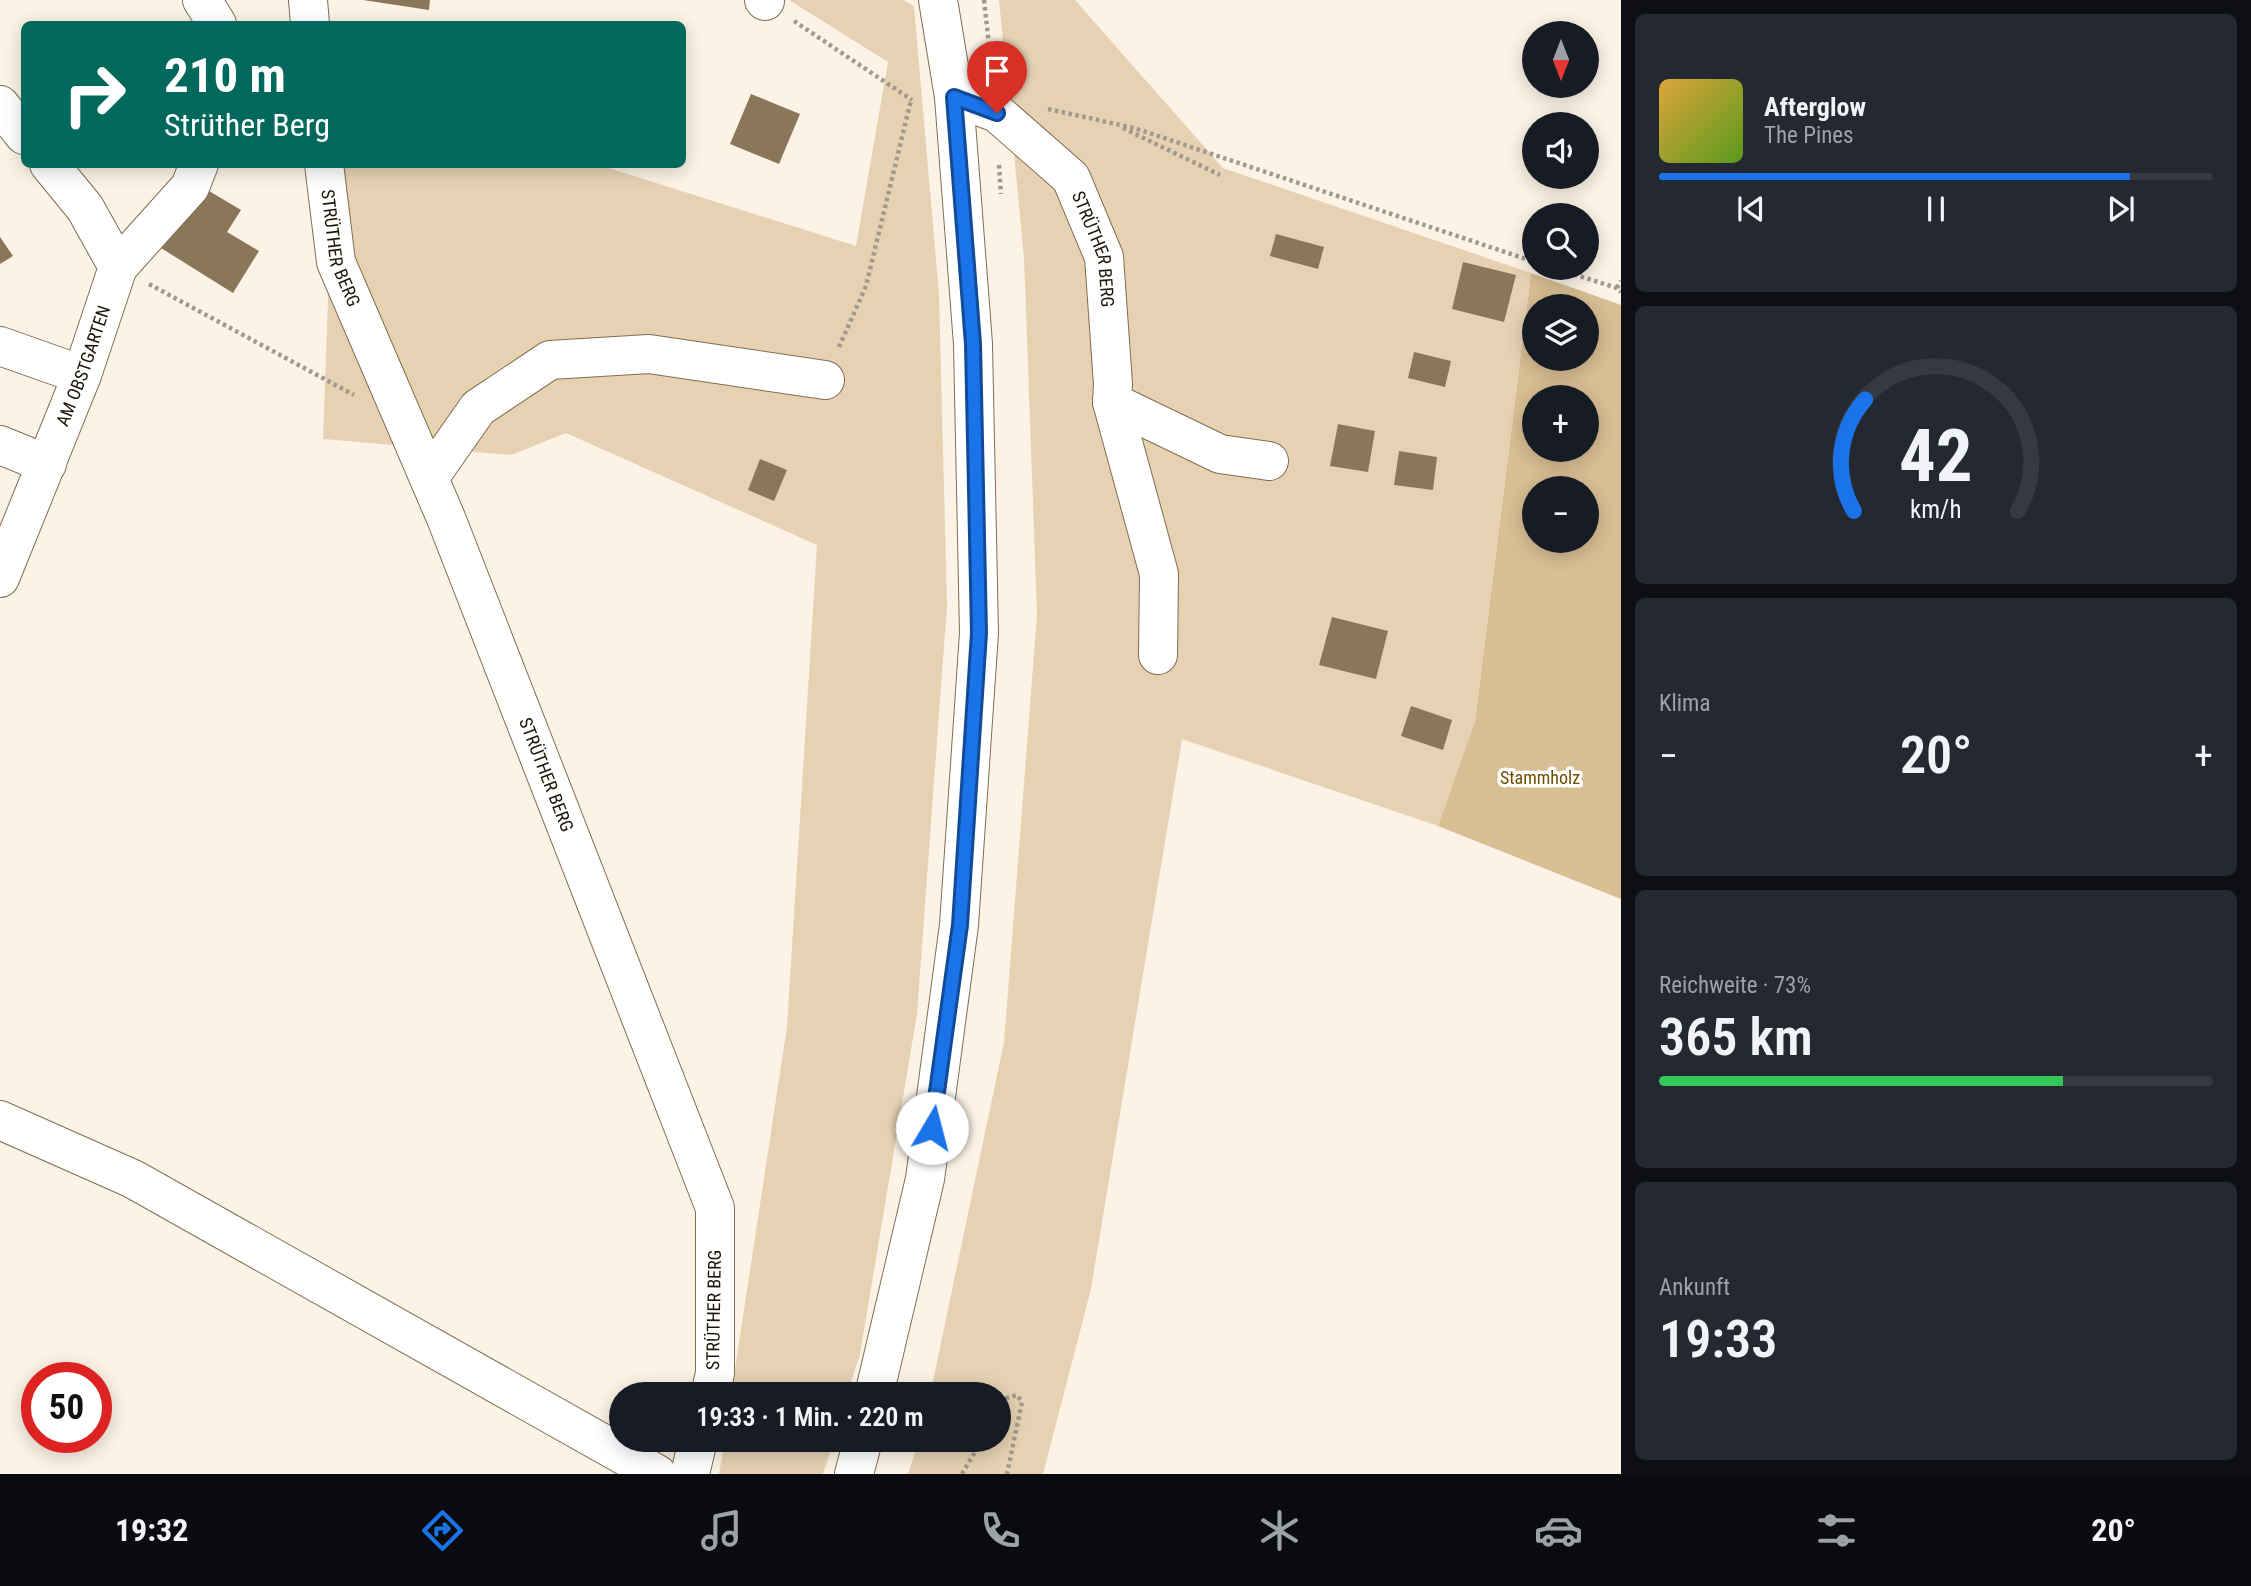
<!DOCTYPE html>
<html lang="de">
<meta charset="utf-8">
<style>
:root{--surface:#171b24;--page:#242831;--text:#f1f3f6;--muted:#9ea1a6;--line:#363941;--accent:#1a73e8}
body{margin:0;font-family:"Roboto Condensed",sans-serif;background:var(--page);color:var(--text);height:100vh;display:flex;flex-direction:column;font-size:26px;white-space:nowrap}
*{box-sizing:border-box;margin:0}
p{font-size:23px;color:var(--muted)}
.icon{flex:none;width:38px;height:38px;fill:none;stroke:currentColor;stroke-width:2;stroke-linecap:round;stroke-linejoin:round}
.map{position:relative;flex:1;overflow:hidden}
.side{display:flex;flex-direction:column;gap:14px;padding:14px;background:#0d0f14;width:630px}
.side>*{flex:none}
.hud{position:absolute;left:21px;top:21px;width:665px;height:147px;border-radius:10px;box-shadow:0 4px 18px #0003;background:#00695c;color:#fff;overflow:hidden}
.needle{width:46px;rotate:180deg}
.controls{position:absolute;left:1522px;top:21px;display:grid;gap:14px}
.controls a{display:grid;place-items:center;width:77px;height:77px;border-radius:50%;background:var(--surface);box-shadow:0 4px 18px #0003;font-size:35px}
.speed{position:absolute;left:21px;top:1362px;display:flex;gap:14px;font-size:35px;font-weight:700;text-align:center}
.speed>*{display:grid;place-content:center;width:91px;height:91px;border-radius:50%;background:var(--surface);box-shadow:0 4px 18px #0003;line-height:1}
.speed .limit{border:10px solid #d22;background:#fff;color:#111}
.pin{position:absolute;display:grid;place-items:center;width:60px;height:60px;color:#fff;margin:-72px -30px;border-radius:50% 50% 50% 0;rotate:-45deg;box-shadow:0 0 7px #0007}
.pin .icon{rotate:45deg}
.me{position:absolute;width:77px;margin:-38px;rotate:8deg;stroke-linejoin:round;filter:drop-shadow(0 0 5px #0008)}
.turn{display:flex;align-items:center;gap:24px;height:147px;padding:0 28px;font-size:32px}
.turn .icon{width:91px;height:91px;stroke-width:2.5}
.turn b{display:block;font-size:49px;line-height:60px}
.big{font-size:52px;font-weight:600;line-height:1.1}
.side .card{flex:1;display:flex;flex-direction:column;justify-content:center;gap:10px;min-width:0;padding:0 24px;border-radius:10px;background:var(--page)}
.side .dial{align-items:center;gap:0}
.dial svg{height:182px;overflow:visible;fill:none;stroke:var(--line);stroke-width:7;stroke-linecap:round;text-anchor:middle}
.dial text{fill:var(--text);stroke:none}
.song{display:flex;align-items:center;gap:21px}
.cover{width:84px;height:84px;border-radius:10px;background:linear-gradient(135deg,hsl(40 70% 55%),hsl(90 70% 35%))}
.played{height:7px;border-radius:4px;background:linear-gradient(90deg,var(--accent) 85%,var(--line) 85%)}
.keys{display:flex;justify-content:space-around;direction:ltr}
.heat{display:flex;justify-content:space-between;align-items:center;font-size:38px;direction:ltr}
.charge{height:10px;border-radius:5px;background:linear-gradient(90deg,#34c759 73%,var(--line) 0)}
.trip{position:absolute;left:609px;top:1382px;width:402px;height:70px;border-radius:35px;background:var(--surface);box-shadow:0 4px 18px #0003;font-weight:600;line-height:70px;text-align:center}
.tab-bar{display:flex;height:112px;justify-content:space-around;align-items:center;background:#090b0e;color:var(--muted)}
.tab-bar .icon{width:49px;height:49px}
.tab-bar .on{color:var(--accent)}
.tab-bar b{font-size:32px;color:var(--text)}
main{display:flex;flex:1;min-height:0}
.map>svg:first-child{display:block}
.green{fill:#e6d2b3}
.forest{fill:#d8be93;fill-rule:evenodd}
.building{fill:#8a7759}
.lines{fill:none;stroke-linecap:round;stroke-linejoin:round}
.minor-casing{stroke:#816e51;stroke-width:40}
.major-casing{stroke:#816e51;stroke-width:40}
.path{stroke:#a1998d;stroke-width:4.5;stroke-dasharray:3.5 3.5;stroke-linecap:butt}
.minor{stroke:#fff;stroke-width:38}
.major{stroke:#fff;stroke-width:38}
.route-casing{stroke:#114b97;stroke-width:18}
.route{stroke:#1a73e8;stroke-width:12}
.labels{text-anchor:middle;stroke-width:7;stroke-linejoin:round;paint-order:stroke}
.street-label{font-size:18px;fill:#1d160a;stroke:#fff}
.park-label{font-size:18px;fill:#714e00;stroke:#fff}
</style>
<main>
<div class="map">
<svg width="1621" height="1474" viewBox="0 0 1621 1474">
<rect width="100%" height="100%" fill="#fcf3e6"/>
<g class="green">
<polygon points="789,0 903,0 914,6 939,294 947,605 917,1014 860,1354 847,1395 731,1395 787,1027 817,545 566,433 511,455 323,439 333,165 599,165 856,246 888,62"/>
<polygon points="999,0 1075,0 1223,168 1531,273 1475,721 1438,826 1182,739 1091,1289 1043,1474 908,1474 919,1440 999,1440 999,1395 930,1395 1004,1042 1037,614 1024,257"/>
<polygon points="725,1440 834,1440 823,1474 719,1474"/>
</g>
<path class="forest" d="M 1531,273 L 1621,305 L 1621,899 L 1438,826 L 1475,721 ZM 1535,306 L 1587,306 L 1587,359 L 1535,359 ZM 1535,397 L 1587,397 L 1587,450 L 1535,450 ZM 1535,488 L 1587,488 L 1587,541 L 1535,541 Z"/>
<g class="building">
<polygon points="363,0 430,0 429,10"/>
<polygon points="751,94 800,114 779,164 730,144"/>
<polygon points="199,185 241,210 227,232 259,251 233,293 161,248"/>
<polygon points="1276,234 1324,247 1318,269 1270,256"/>
<polygon points="0,237 13,256 0,264"/>
<polygon points="1463,262 1516,275 1504,322 1452,309"/>
<polygon points="1414,352 1451,361 1445,387 1408,378"/>
<polygon points="1338,424 1375,431 1368,472 1330,466"/>
<polygon points="1399,451 1437,457 1433,490 1394,485"/>
<polygon points="760,459 787,470 774,501 748,490"/>
<polygon points="1332,617 1388,631 1376,679 1319,665"/>
<polygon points="1411,706 1452,720 1443,750 1401,736"/>
</g>
<g class="lines">
<g class="minor-casing">
<g id="minor">
<polyline points="202,0 217,24"/>
<polyline points="308,0 310,24"/>
<polyline points="764,0 765,1"/>
<path id="s1" d="M 954,97 L 997,113 L 1071,178 L 1104,257 L 1113,384 L 1112,402 L 1159,574 L 1158,655"/>
<polyline points="0,105 24,135"/>
<path id="s2" d="M 324,164 L 336,262 L 446,518 L 715,1208 L 715,1373 L 710,1395"/>
<polyline points="118,267 190,187 199,164"/>
<polyline points="0,346 82,375"/>
<polyline points="1112,402 1220,454 1269,461"/>
<polyline points="0,445 47,464"/>
<polyline points="429,478 478,408 550,360 649,354 825,380"/>
<path id="s3" d="M 0,578 L 82,375 L 118,267 L 85,208 L 49,164"/>
<polyline points="0,1120 133,1179 657,1474"/>
<polyline points="690,1474 698,1440"/>
</g>
</g>
<g class="major-casing">
<g id="major">
<polyline points="874,1395 925,1179 959,925 979,633 973,344 954,97 938,0"/>
<polyline points="854,1474 863,1440"/>
</g>
</g>
<g class="path">
<polyline points="984,0 992,72"/>
<polyline points="794,21 912,100"/>
<polyline points="1048,109 1134,128 1535,262"/>
<polyline points="1123,128 1220,175"/>
<polyline points="999,165 1001,194"/>
<polyline points="1554,268 1617,288 1621,292"/>
<polyline points="149,284 354,395"/>
<polyline points="1617,288 1621,281"/>
<polyline points="839,347 866,286 911,100"/>
<polyline points="999,1411 1007,1398 1017,1395 1022,1402 1007,1474"/>
<polyline points="962,1474 982,1440"/>
</g>
<use href="#minor" class="minor"/>
<use href="#major" class="major"/>
</g>
<g class="lines">
<g class="route-casing">
<polyline id="route" points="932,1128 960,925 979,633 973,344 954,97 997,113"/>
</g>
<use href="#route" class="route"/>
</g>
<g class="labels">
<g class="street-label">
<text dy="6" stroke="none"><textPath href="#s2" startOffset="86">STRÜTHER BERG</textPath></text>
<text dy="6" stroke="none"><textPath href="#s1" startOffset="220">STRÜTHER BERG</textPath></text>
<text dy="6" stroke="none"><textPath href="#s3" startOffset="228">AM OBSTGARTEN</textPath></text>
<text dy="6" stroke="none"><textPath href="#s2" startOffset="653">STRÜTHER BERG</textPath></text>
<text transform="translate(714 1310) rotate(-89)" y="6">STRÜTHER BERG</text>
</g>
<g class="park-label">
<text x="1540" y="784">Stammholz</text>
</g>
</g>
</svg>
<div class="controls">
<a><svg class="needle" viewBox="-14 -14 28 28"><path d="M0-13l5 13h-10z" fill="#e53935"/><path d="M0 13l5-13h-10z" fill="#9ea1a6"/></svg></a>
<a><svg class="icon" aria-label="sound" viewBox="0 0 24 24"><path d="M4 9h4l5-4v14l-5-4H4zM17 9q2 3 0 6"/></svg></a>
<a><svg class="icon" aria-label="search" viewBox="0 0 24 24"><circle cx="10" cy="10" r="6"/><path d="M15 15l6 6"/></svg></a>
<a><svg class="icon" aria-label="layers" viewBox="0 0 24 24"><path d="M12 4l9 5-9 5-9-5zM3 14l9 5 9-5"/></svg></a>
<a>+</a>
<a>−</a>
</div>
<div class="speed"><div class="limit">50</div></div>
<div class="pin" style="left:997px;top:113px;background:#d93025"><svg class="icon" aria-label="arrive" viewBox="0 0 24 24"><path d="M6 21V4h12l-3 4 3 4H6"/></svg></div>
<svg class="me" style="left:932px;top:1128px" viewBox="-20 -20 40 40"><circle r="19" fill="#fff"/><path d="M0-13L10 11 0 6-10 11z" fill="#1a73e8"/></svg>
<div class="trip">19:33 · 1 Min. · 220 m</div>
<div class="hud">
<div class="turn"><svg class="icon" aria-label="right" viewBox="0 0 24 24"><path d="M7 20v-9h11M14 6l5 5-5 5"/></svg><div><b>210 m</b>Strüther Berg</div></div>
</div>
</div>
<section class="side">
<div class="card">
<div class="song"><i class="cover"></i><div><b>Afterglow</b><p>The Pines</p></div></div>
<div class="played"></div>
<div class="keys"><svg class="icon" aria-label="previous" viewBox="0 0 24 24"><path d="M18 5L8 12l10 7zM5 5v14"/></svg><svg class="icon" aria-label="pause" viewBox="0 0 24 24"><path d="M8 5v14M16 5v14"/></svg><svg class="icon" aria-label="next" viewBox="0 0 24 24"><path d="M6 5l10 7-10 7zM19 5v14"/></svg></div>
</div>
<div class="card dial"><svg viewBox="0 0 100 80">
<path d="M14 69A42 42 0 1 1 86 69"/>
<path d="M14 69A42 42 0 0 1 19 20" stroke="#1a73e8"/>
<text x="50" y="56" font-size="32" font-weight="700">42</text>
<text x="50" y="72" font-size="11">km/h</text>
</svg></div>
<div class="card"><p>Klima</p>
<div class="heat"><a>−</a><b class="big">20°</b><a>+</a></div>
</div>
<div class="card"><p>Reichweite · 73%</p><b class="big">365 km</b><div class="charge"></div></div>
<div class="card"><p>Ankunft</p><b class="big">19:33</b></div>
</section>
</main>
<nav class="tab-bar">
<b>19:32</b>
<svg class="icon on" aria-label="directions" viewBox="0 0 24 24"><path d="M12 3l9 9-9 9-9-9zM9 14v-3h6M13 9l2 2-2 2"/></svg>
<svg class="icon" aria-label="music" viewBox="0 0 24 24"><path d="M9 18V5l10-2v13"/><circle cx="6" cy="18" r="3"/><circle cx="16" cy="16" r="3"/></svg>
<svg class="icon" aria-label="phone" viewBox="0 0 24 24"><path d="M5 4h4l2 5-3 2q2 4 5 5l2-3 5 2v4C11 20 4 13 5 4z"/></svg>
<svg class="icon" aria-label="climate" viewBox="0 0 24 24"><path d="M12 3v18M4 7l16 10M4 17L20 7"/></svg>
<svg class="icon" aria-label="car" viewBox="0 0 24 24"><path d="M5 17H2v-5l4-1 3-4h7l3 4 3 1v5h-3M9 17h6M6 11h13"/><circle cx="7" cy="17" r="2"/><circle cx="17" cy="17" r="2"/></svg>
<svg class="icon" aria-label="filters" viewBox="0 0 24 24"><path d="M4 7h16M4 17h16"/><circle cx="9" cy="7" r="2"/><circle cx="15" cy="17" r="2"/></svg>
<b>20°</b>
</nav>
